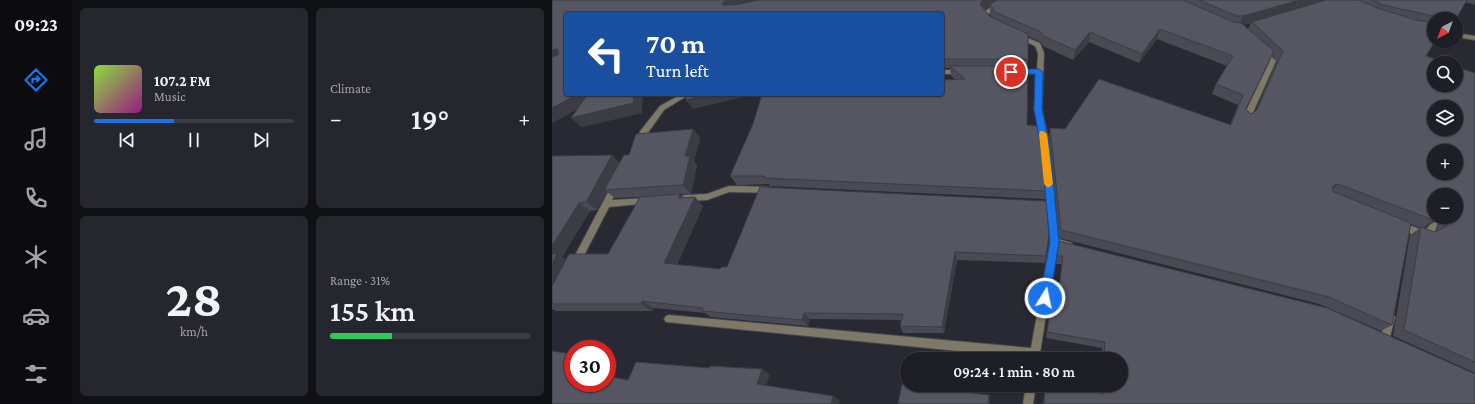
<!DOCTYPE html>
<meta charset="utf-8">
<style>
:root{--surface:#1e1f26;--page:#26272e;--text:#f1f3f6;--muted:#a1a2a7;--line:#3c3d43;--accent:#1a73e8}
body{margin:0;font-family:"Crimson Pro",serif;background:var(--page);color:var(--text);height:100vh;display:flex;flex-direction:column;font-size:15px;white-space:nowrap}
*{box-sizing:border-box;margin:0}
p{font-size:13px;color:var(--muted)}
.icon{flex:none;width:22px;height:22px;fill:none;stroke:currentColor;stroke-width:2;stroke-linecap:round;stroke-linejoin:round}
.map{position:relative;flex:1;overflow:hidden}
.side{display:flex;flex-direction:column;gap:8px;padding:8px;background:#101115;width:480px}
.side>*{flex:none}
.banner{position:absolute;left:12px;top:12px;width:380px;height:84px;border-radius:4px;box-shadow:0 1px 3px #0004,0 0 0 1px var(--line);background:#1a4fa0;color:#fff;overflow:hidden}
.needle{width:26px;rotate:221deg}
.tools{position:absolute;left:875px;top:12px;display:grid;gap:8px}
.tools a{display:grid;place-items:center;width:36px;height:36px;border-radius:50%;background:var(--surface);box-shadow:0 1px 3px #0004,0 0 0 1px var(--line);font-size:20px}
.speed{position:absolute;left:12px;top:340px;display:flex;gap:8px;font-size:20px;font-weight:700;text-align:center}
.speed>*{display:grid;place-content:center;width:52px;height:52px;border-radius:50%;background:var(--surface);box-shadow:0 1px 3px #0004,0 0 0 1px var(--line);line-height:1}
.speed .limit{border:6px solid #d22;background:#fff;color:#111}
.pin{position:absolute;display:grid;place-items:center;width:34px;height:34px;color:#fff;margin:-17px;border:2px solid #fff;border-radius:50%;box-shadow:0 1px 4px #0007}
.me{position:absolute;width:44px;margin:-22px;rotate:10deg;stroke-linejoin:round;filter:drop-shadow(0 0 3px #0008)}
.turn{display:flex;align-items:center;gap:14px;height:84px;padding:0 16px;font-size:18px}
.turn .icon{width:52px;height:52px;stroke-width:2.5}
.turn b{display:block;font-size:28px;line-height:34px}
.big{font-size:30px;font-weight:600;line-height:1.1}
.side .widget{flex:1;display:flex;flex-direction:column;justify-content:center;gap:6px;min-width:0;padding:0 14px;border-radius:6px;background:var(--page)}
.side .dial{align-items:center;gap:0}
.dial b{font-size:52px;line-height:1}
.song{display:flex;align-items:center;gap:12px}
.cover{width:48px;height:48px;border-radius:6px;background:linear-gradient(135deg,hsl(90 70% 55%),hsl(310 70% 35%))}
.played{height:4px;border-radius:2px;background:linear-gradient(90deg,var(--accent) 40%,var(--line) 40%)}
.keys{display:flex;justify-content:space-around;direction:ltr}
.heat{display:flex;justify-content:space-between;align-items:center;font-size:22px;direction:ltr}
.charge{height:6px;border-radius:3px;background:linear-gradient(90deg,#34c759 31%,var(--line) 0)}
.side .tiles{flex:1;display:grid;gap:8px;grid-template-columns:repeat(2,1fr)}
.trip{position:absolute;left:348px;top:352px;width:228px;height:40px;border-radius:20px;background:var(--surface);box-shadow:0 1px 3px #0004,0 0 0 1px var(--line);font-weight:600;line-height:40px;text-align:center}
main{display:flex;flex:1;min-height:0}
.tabs{display:flex;flex-direction:column;width:72px;justify-content:space-around;align-items:center;background:#0c0c0f;color:var(--muted)}
.tabs .icon{width:28px;height:28px}
.tabs .on{color:var(--accent)}
.tabs b{font-size:18px;color:var(--text)}
.map>svg:first-child{display:block}
.lines{fill:none;stroke-linecap:round;stroke-linejoin:round}
.minor-casing{stroke:#43444d;stroke-width:2}
.minor{fill:#7e7966;fill-rule:evenodd}
.wall{fill:#494a53;fill-rule:evenodd}
.shaded-wall{fill:#3c3c44}
.building{fill:#555661;stroke:#3c3c44;fill-rule:evenodd}
.route{fill:#1a73e8;stroke:#114b97}
.slow{fill:#f59e0b}
</style>
<main>
<nav class="tabs">
<b>09:23</b>
<svg class="icon on" aria-label="directions" viewBox="0 0 24 24"><path d="M12 3l9 9-9 9-9-9zM9 14v-3h6M13 9l2 2-2 2"/></svg>
<svg class="icon" aria-label="music" viewBox="0 0 24 24"><path d="M9 18V5l10-2v13"/><circle cx="6" cy="18" r="3"/><circle cx="16" cy="16" r="3"/></svg>
<svg class="icon" aria-label="phone" viewBox="0 0 24 24"><path d="M5 4h4l2 5-3 2q2 4 5 5l2-3 5 2v4C11 20 4 13 5 4z"/></svg>
<svg class="icon" aria-label="climate" viewBox="0 0 24 24"><path d="M12 3v18M4 7l16 10M4 17L20 7"/></svg>
<svg class="icon" aria-label="car" viewBox="0 0 24 24"><path d="M5 17H2v-5l4-1 3-4h7l3 4 3 1v5h-3M9 17h6M6 11h13"/><circle cx="7" cy="17" r="2"/><circle cx="17" cy="17" r="2"/></svg>
<svg class="icon" aria-label="filters" viewBox="0 0 24 24"><path d="M4 7h16M4 17h16"/><circle cx="9" cy="7" r="2"/><circle cx="15" cy="17" r="2"/></svg>
</nav>
<section class="side">
<div class="tiles">
<div class="widget">
<div class="song"><i class="cover"></i><div><b>107.2 FM</b><p>Music</p></div></div>
<div class="played"></div>
<div class="keys"><svg class="icon" aria-label="previous" viewBox="0 0 24 24"><path d="M18 5L8 12l10 7zM5 5v14"/></svg><svg class="icon" aria-label="pause" viewBox="0 0 24 24"><path d="M8 5v14M16 5v14"/></svg><svg class="icon" aria-label="next" viewBox="0 0 24 24"><path d="M6 5l10 7-10 7zM19 5v14"/></svg></div>
</div>
<div class="widget"><p>Climate</p>
<div class="heat"><a>−</a><b class="big">19°</b><a>+</a></div>
</div>
<div class="widget dial"><b>28</b><p>km/h</p></div>
<div class="widget"><p>Range · 31%</p><b class="big">155 km</b><div class="charge"></div></div>
</div>
</section>
<div class="map">
<svg width="923" height="404" viewBox="0 0 923 404">
<rect width="100%" height="100%" fill="#282932"/>
<g class="lines">
<g class="minor-casing">
<g id="minor">
<polygon points="452,0 459,0 436,14 440,20 437,22 435,21 430,13 431,12"/>
<polygon points="904,33 923,36 923,40 904,37"/>
<polygon points="466,34 488,43 492,53 490,109 498,147 506,239 520,243 521,246 520,249 517,250 505,247 487,359 114,322 112,319 114,316 117,315 479,348 498,242 490,147 482,109 485,74 466,74 463,72 466,70 485,70 486,53 483,46 464,37 463,36"/>
<polygon points="708,49 712,49 724,61 698,119 694,122 690,119 718,61 708,53"/>
<polygon points="390,70 408,70 411,72 408,74 390,74"/>
<polygon points="128,95 132,95 133,97 112,110 95,134 89,145 83,145 82,143 89,130 108,106"/>
<polygon points="63,184 66,185 67,187 60,200 95,198 98,199 99,201 98,203 57,207 26,267 23,268 20,267 19,264 20,261 60,185"/>
<polygon points="177,186 218,187 221,188 222,190 221,192 218,193 177,192 155,200 133,201 130,200 129,198 130,196 133,195 155,194"/>
<polygon points="882,214 882,217 888,217 882,234 870,238 846,229 845,226 846,223 849,222 870,230 876,228"/>
<polygon points="838,313 841,314 843,317 837,341 834,343 831,341 829,338 833,317 835,314"/>
<polygon points="474,385 484,385 481,404 471,404"/>
</g>
</g>
<use href="#minor" class="minor"/>
</g>
<g class="wall">
<path d="M 0,0 L 923,0 L 923,5 L 913,2 L 904,19 L 882,19 L 882,41 L 874,56 L 923,73 L 923,373 L 841,336 L 858,235 L 868,228 L 859,224 L 840,325 L 829,331 L 767,304 L 507,238 L 497,137 L 498,128 L 513,129 L 678,125 L 686,105 L 660,94 L 664,84 L 675,66 L 605,39 L 587,63 L 537,42 L 521,60 L 491,46 L 489,42 L 476,36 L 475,125 L 494,191 L 493,199 L 218,186 L 217,184 L 185,185 L 178,176 L 403,79 L 399,76 L 398,68 L 392,68 L 390,67 L 390,14 L 14,14 L 90,113 L 29,127 L 25,109 L 0,123 ZM 438,7 L 438,14 L 440,18 L 437,16 L 432,10 ZM 699,23 L 696,29 L 691,25 ZM 720,55 L 725,61 L 703,112 L 699,114 L 694,109 ZM 882,195 L 904,195 L 904,217 L 889,217 L 884,231 L 882,232 L 871,228 L 875,227 L 887,217 Z"/>
<path d="M 141,129 L 148,138 L 142,161 L 145,165 L 139,194 L 128,194 L 132,198 L 151,206 L 125,265 L 168,269 L 175,267 L 497,234 L 493,263 L 405,260 L 392,333 L 351,333 L 348,326 L 349,320 L 258,319 L 256,326 L 159,317 L 153,313 L 102,308 L 100,311 L 4,311 L 0,309 L 0,156 L 68,162 L 77,155 ZM 55,192 L 63,198 L 107,196 L 56,254 L 14,260 L 10,257 L 38,211 L 45,210 Z"/>
<polygon points="507,241 923,404 491,404 493,385 517,385 548,394 549,385 569,385 569,359 550,359 550,348 494,338 499,305 505,306 510,264 504,264"/>
</g>
<g class="shaded-wall">
<polygon points="174,0 225,0 176,14 170,4"/>
<polygon points="431,0 449,0 438,4 438,7 429,12 428,4 429,2"/>
<polygon points="748,0 776,0 700,22 699,23 687,26 691,16"/>
<polygon points="608,29 605,39 587,63 590,54"/>
<polygon points="538,32 537,42 521,60 523,50"/>
<polygon points="4,49 14,59 0,62 0,50"/>
<polygon points="26,94 51,94 52,95 0,123 0,108"/>
<polygon points="82,94 91,94 90,113 29,127 19,118"/>
<polygon points="158,94 204,94 141,109 134,100"/>
<polygon points="141,129 148,138 142,161 145,165 139,194 131,185 133,156"/>
<polygon points="60,155 69,164 52,190 55,192 45,210 34,202"/>
<polygon points="786,184 778,193 774,194 782,185"/>
<polygon points="128,194 137,203 127,198"/>
<polygon points="143,197 151,206 122,271 112,263"/>
<polygon points="27,203 38,211 10,257 18,262 0,293 0,246"/>
<polygon points="886,219 875,227 870,228 881,220"/>
<polygon points="403,252 405,260 392,333 390,327"/>
<polygon points="90,301 102,308 100,311 89,304"/>
<polygon points="252,313 258,319 256,326 250,320"/>
<polygon points="21,355 21,371 13,369"/>
<polygon points="210,369 218,374 213,389 205,384"/>
<polygon points="437,395 438,401 438,404 436,404"/>
<polygon points="281,396 288,400 286,404 279,404"/>
</g>
<g class="building">
<polygon points="0,0 176,0 174,0 170,4 171,5 183,5 207,0 431,0 429,2 428,4 437,16 476,34 476,59 390,59 390,14 14,14 14,94 26,94 0,108 0,57 6,55 6,50 4,49 0,50"/>
<path d="M 445,0 L 631,0 L 681,22 L 689,23 L 722,51 L 694,109 L 699,114 L 705,110 L 731,51 L 700,22 L 774,0 L 806,0 L 828,9 L 864,20 L 882,23 L 882,41 L 883,41 L 874,56 L 894,63 L 882,63 L 882,85 L 904,85 L 904,67 L 923,73 L 923,362 L 852,330 L 869,227 L 882,232 L 894,227 L 898,217 L 904,217 L 904,195 L 882,195 L 882,217 L 887,217 L 886,219 L 881,220 L 786,184 L 782,185 L 780,188 L 782,192 L 859,223 L 840,325 L 777,297 L 509,230 L 498,128 L 513,129 L 547,79 L 679,125 L 691,95 L 664,84 L 681,56 L 608,29 L 590,54 L 538,32 L 523,50 L 491,36 L 489,32 L 443,12 L 438,4 ZM 882,107 L 904,107 L 904,129 L 882,129 ZM 882,151 L 904,151 L 904,173 L 882,173 Z"/>
<polygon points="647,0 748,0 691,16 685,16"/>
<polygon points="821,0 915,0 904,19 892,19 892,18 844,8 829,4"/>
<polygon points="398,66 476,66 475,125 487,126 494,191 212,178 213,176 178,176 201,124 210,94 390,94 390,80 413,79"/>
<polygon points="36,94 82,94 81,103 19,118"/>
<polygon points="134,94 158,94 134,100"/>
<polygon points="141,129 133,156 138,156 131,185 52,190 72,155 77,155 84,134"/>
<polygon points="60,155 34,202 27,203 0,246 0,156"/>
<polygon points="208,187 494,201 497,234 494,256 403,252 390,327 348,326 351,314 252,313 250,320 150,311 151,308 90,301 89,304 0,304 0,286 17,254 56,254 88,197 128,194 127,198 143,197 112,263 168,269 170,267 175,267"/>
<polygon points="507,241 775,308 923,374 923,404 492,404 493,385 517,385 551,394 552,385 569,385 569,359 552,359 553,342 495,332 499,305 505,306 511,256 505,256"/>
<polygon points="0,254 5,254 0,264"/>
<polygon points="0,351 21,354 21,355 13,369 21,370 21,383 55,383 55,376 76,380 84,362 157,368 158,366 210,369 205,384 281,396 279,404 0,404"/>
<polygon points="350,384 355,384 355,385 361,385 437,395 436,404 346,404"/>
</g>
<polygon class="route" points="459,69 487,69 491,72 490,109 498,148 507,242 498,298 496,301 493,302 489,301 488,298 498,242 489,148 482,109 483,74 457,74 456,72"/>
<polygon class="slow" points="488,131 491,131 495,134 501,184 496,188 492,184 487,134"/>
</svg>
<div class="tools">
<a><svg class="needle" viewBox="-14 -14 28 28"><path d="M0-13l5 13h-10z" fill="#e53935"/><path d="M0 13l5-13h-10z" fill="#a1a2a7"/></svg></a>
<a><svg class="icon" aria-label="search" viewBox="0 0 24 24"><circle cx="10" cy="10" r="6"/><path d="M15 15l6 6"/></svg></a>
<a><svg class="icon" aria-label="layers" viewBox="0 0 24 24"><path d="M12 4l9 5-9 5-9-5zM3 14l9 5 9-5"/></svg></a>
<a>+</a>
<a>−</a>
</div>
<div class="speed"><div class="limit">30</div></div>
<div class="pin" style="left:459px;top:72px;background:#d93025"><svg class="icon" aria-label="arrive" viewBox="0 0 24 24"><path d="M6 21V4h12l-3 4 3 4H6"/></svg></div>
<svg class="me" style="left:493px;top:298px" viewBox="-20 -20 40 40"><circle r="17" fill="#1a73e8" stroke="#fff" stroke-width="3"/><path d="M0-11L8 9 0 5-8 9z" fill="#fff"/></svg>
<div class="trip">09:24 · 1 min · 80 m</div>
<div class="banner">
<div class="turn"><svg class="icon" aria-label="left" viewBox="0 0 24 24"><path d="M17 20v-9H6M10 6l-5 5 5 5"/></svg><div><b>70 m</b>Turn left</div></div>
</div>
</div>
</main>
